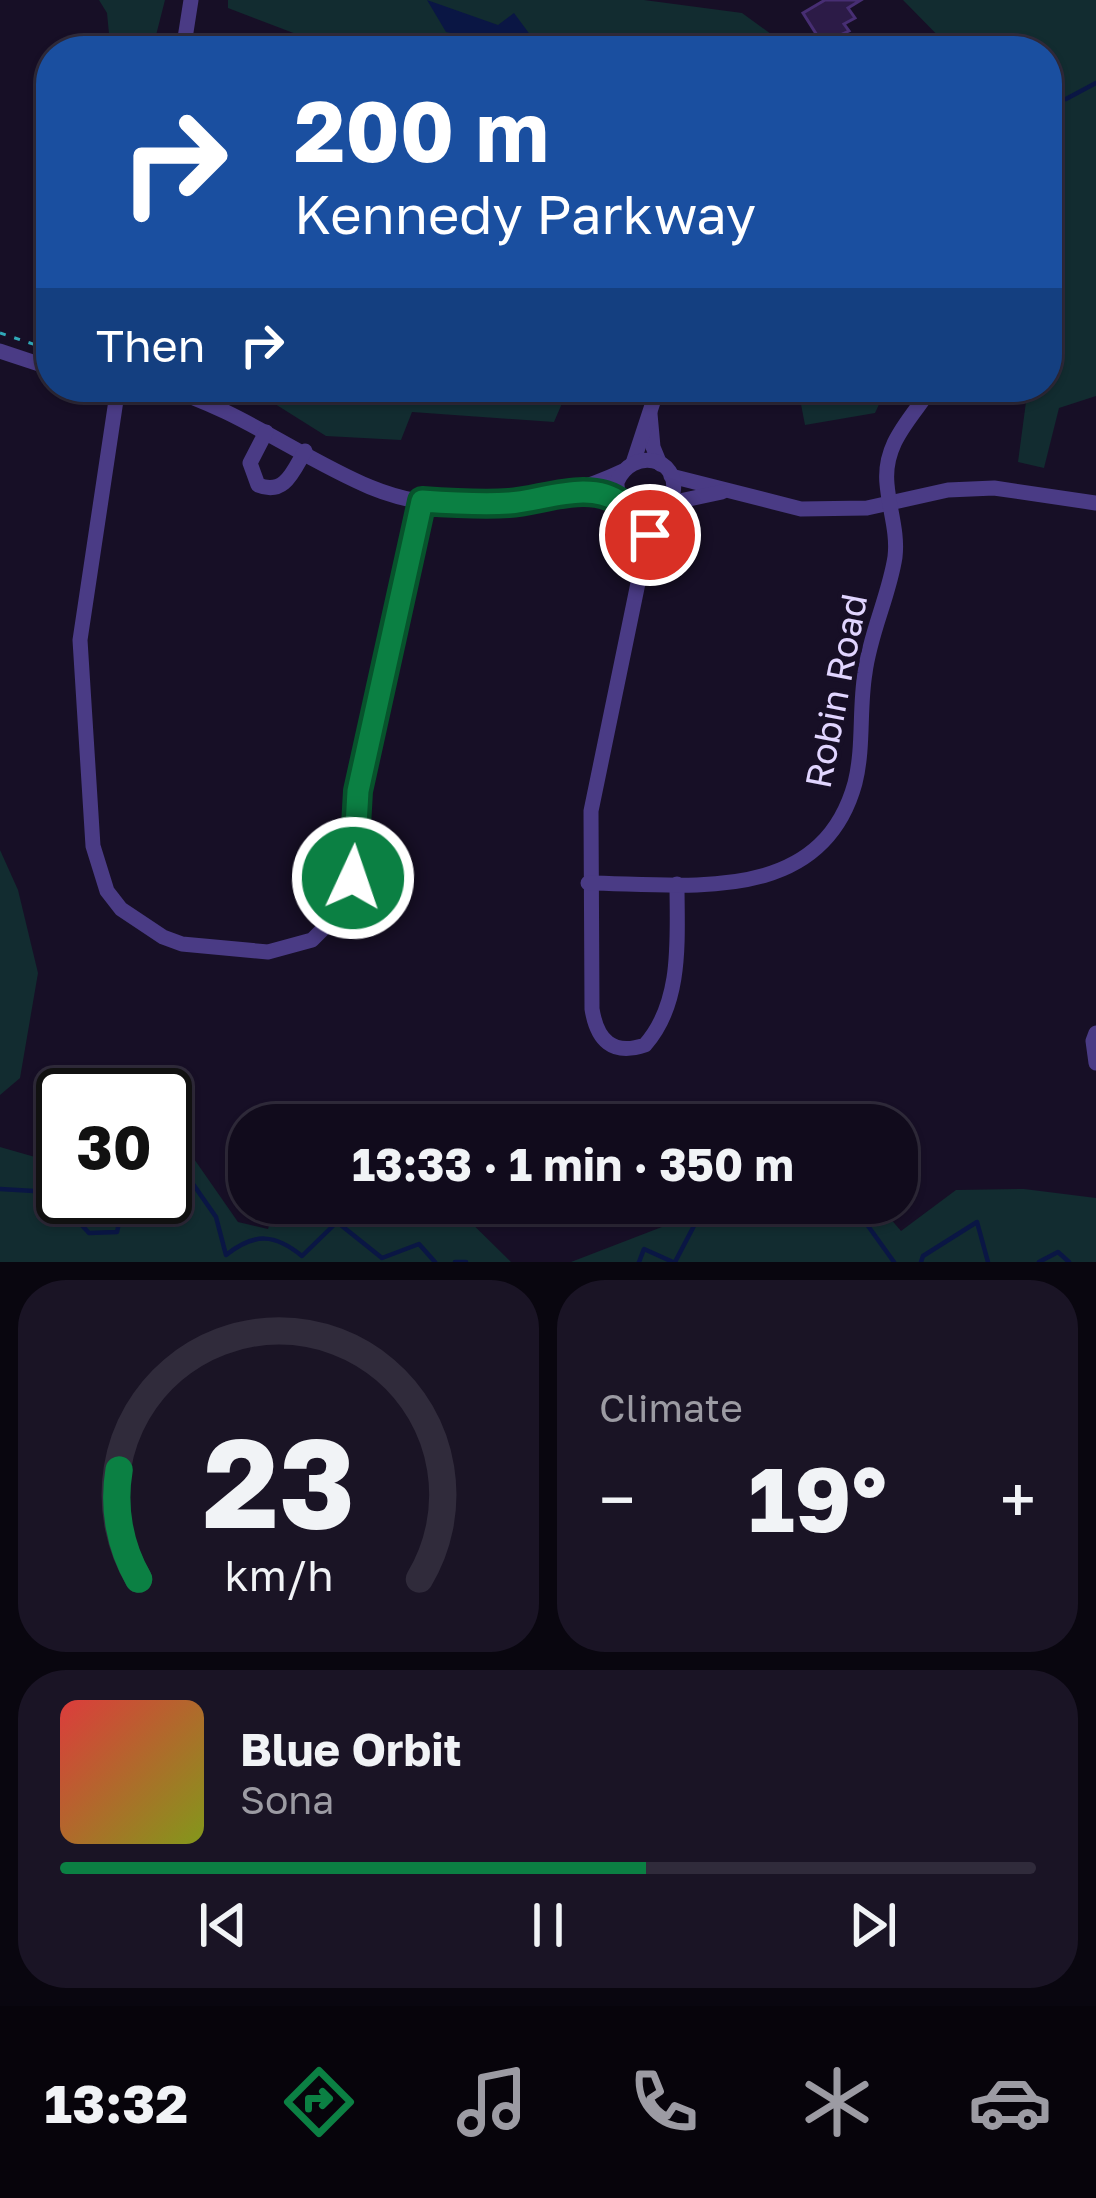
<!DOCTYPE html>
<meta charset="utf-8">
<style>
:root{--surface:#110b1c;--page:#1a1425;--text:#f1f3f6;--muted:#9c9ba3;--line:#302b3b;--accent:#0b8043}
body{margin:0;font-family:"Golos Text",sans-serif;background:var(--page);color:var(--text);height:100vh;display:flex;flex-direction:column;font-size:45px;white-space:nowrap}
*{box-sizing:border-box;margin:0}
p{font-size:39px;color:var(--muted)}
.icon{flex:none;width:66px;height:66px;fill:none;stroke:currentColor;stroke-width:2;stroke-linecap:round;stroke-linejoin:round}
.map{position:relative;height:1262px;overflow:hidden}
.side{display:flex;flex-direction:column;gap:18px;padding:18px;background:#09060f;flex:1}
.side>*{flex:none}
.banner{position:absolute;left:36px;top:36px;width:1026px;height:366px;border-radius:48px;box-shadow:0 3px 9px #0004,0 0 0 3px var(--line);background:#1a4fa0;color:#fff;overflow:hidden}
.speed{position:absolute;left:36px;top:1068px;display:flex;gap:24px;font-size:60px;font-weight:700;text-align:center}
.speed>*{display:grid;place-content:center;width:156px;height:156px;border-radius:50%;background:var(--surface);box-shadow:0 3px 9px #0004,0 0 0 3px var(--line);line-height:1}
.speed .limit{border:6px solid #111;border-radius:18px;background:#fff;color:#111}
.pin{position:absolute;display:grid;place-items:center;width:102px;height:102px;color:#fff;margin:-51px;border:6px solid #fff;border-radius:50%;box-shadow:0 3px 12px #0007}
.me{position:absolute;width:132px;margin:-66px;rotate:3deg;stroke-linejoin:round;filter:drop-shadow(0 0 9px #0008)}
.turn{display:flex;align-items:center;gap:42px;height:252px;padding:0 60px;font-size:54px}
.turn .icon{width:156px;height:156px;stroke-width:2.5}
.turn b{display:block;font-size:84px;line-height:102px}
.then{display:flex;align-items:center;height:114px;padding:0 60px;background:#0003;gap:24px;font-size:45px}
.big{font-size:90px;font-weight:700;line-height:1.1}
.side .tile{flex:1;display:flex;flex-direction:column;justify-content:center;gap:18px;min-width:0;padding:0 42px;border-radius:48px;background:var(--page)}
.side .dial{align-items:center;gap:0}
.dial svg{height:312px;overflow:visible;fill:none;stroke:var(--line);stroke-width:7;stroke-linecap:round;text-anchor:middle}
.dial text{fill:var(--text);stroke:none}
.song{display:flex;align-items:center;gap:36px}
.cover{width:144px;height:144px;border-radius:18px;background:linear-gradient(135deg,hsl(0 70% 55%),hsl(70 70% 35%))}
.played{height:12px;border-radius:6px;background:linear-gradient(90deg,var(--accent) 60%,var(--line) 60%)}
.keys{display:flex;justify-content:space-around;direction:ltr}
.heat{display:flex;justify-content:space-between;align-items:center;font-size:66px;direction:ltr}
.side .tiles{flex:1;display:grid;gap:18px;grid-template-columns:1fr 1fr}
.tile:last-child{grid-column:span 2}
.trip{position:absolute;left:228px;top:1104px;width:690px;height:120px;border-radius:48px;background:var(--surface);box-shadow:0 3px 9px #0004,0 0 0 3px var(--line);font-weight:700;line-height:120px;text-align:center}
.menu{display:flex;height:192px;justify-content:space-around;align-items:center;background:#07040b;color:var(--muted)}
.menu .icon{width:84px;height:84px}
.menu .active{color:var(--accent)}
.menu b{font-size:54px;color:var(--text)}
.map>svg:first-child{display:block}
.green{fill:#122c30}
.water{fill:#0a1644}
.lines{fill:none;stroke-linecap:round;stroke-linejoin:round}
.stream{stroke:#0a1644;stroke-width:4.5}
.building{fill:#2c1b47;stroke:#472e73;stroke-width:3}
.path{stroke:#30a9b8;stroke-width:3;stroke-dasharray:6 9;stroke-linecap:butt}
.minor{stroke:#4a3b85;stroke-width:15}
.route-casing{stroke:#07532c;stroke-width:30}
.route{stroke:#0b8043;stroke-width:21}
.labels{text-anchor:middle;stroke-width:9;stroke-linejoin:round;paint-order:stroke}
.street-label{font-size:36px;fill:#e1d5ff;stroke:#170f26}
</style>
<div class="map">
<svg width="1096" height="1262" viewBox="0 0 1096 1262">
<rect width="100%" height="100%" fill="#170f26"/>
<g class="green">
<polygon points="99,0 165,0 152,51 131,51 110,44 107,13"/>
<polygon points="228,0 644,0 742,13 789,47 782,51 376,51 368,43 304,37 228,8"/>
<polygon points="903,0 1096,0 1096,396 1059,408 1044,468 1018,462 1028,387 1047,387 1047,176 1053,167 1051,154 1047,153 1047,51 953,51"/>
<polygon points="248,387 569,387 554,422 412,412 401,440 326,436"/>
<polygon points="823,387 887,387 875,413 805,425 800,399"/>
<polygon points="0,850 18,890 38,973 20,1078 0,1095"/>
<polygon points="0,1147 63,1165 63,1197 165,1197 165,1152 192,1156 238,1222 268,1229 276,1203 365,1203 396,1212 451,1203 511,1262 0,1262"/>
<polygon points="1024,1189 1096,1198 1096,1262 571,1262 693,1215 712,1203 877,1203 901,1231 956,1190"/>
</g>
<polygon class="water" points="427,0 498,25 514,13 534,40 549,51 510,51 505,44 446,32"/>
<g class="lines">
<g class="stream">
<polyline points="1047,101 1066,99 1096,83"/>
<path d="M 165,1183 L 193,1184 L 216,1217 L 226,1255 C 255,1232 275,1234 302,1256 L 337,1222 L 382,1258 L 419,1244 L 435,1262"/>
<polyline points="0,1189 51,1192 89,1233 117,1232 124,1201 129,1197"/>
<polyline points="837,1203 858,1212 894,1262"/>
<polyline points="455,1262 466,1262"/>
<polyline points="639,1262 644,1249 673,1262"/>
<polyline points="675,1262 696,1222 732,1207 759,1210 792,1203"/>
<polyline points="921,1262 923,1256 977,1222 988,1262"/>
<polyline points="1039,1262 1058,1252 1069,1262"/>
</g>
</g>
<polygon class="building" points="825,0 861,0 848,8 855,18 844,24 849,31 822,43 803,13"/>
<g class="lines">
<polyline class="path" points="0,333 51,350"/>
<g class="minor">
<polyline points="183,51 191,0"/>
<polyline points="0,351 51,368"/>
<polyline points="118,387 80,640 93,846 107,891 121,909 163,937 182,944 268,952 312,940 340,912 353,877 363,763 422,501"/>
<path d="M 161,387 C 237,408 299,457 370,487 C 449,520 549,506 623,471"/>
<polyline points="650,414 653,447 660,464"/>
<path d="M 266,432 L 250,463 L 258,485 C 285,496 293,471 305,451"/>
<polyline points="633,463 658,387"/>
<polyline points="671,476 801,509 867,508 948,490 994,488 1096,503"/>
<polyline points="570,493 598,494 620,502"/>
<polyline points="670,503 722,492"/>
<path d="M 661,512 C 637,522 616,509 617,482 C 632,447 680,457 673,493 C 671,504 663,509 657,517 C 650,528 648,542 644,554 L 591,811 L 592,1009 C 597,1040 612,1056 645,1045 C 683,1002 677,938 677,884"/>
<path d="M 588,883 C 686,884 821,907 855,783 C 864,747 859,709 865,673 C 870,633 889,596 895,557 C 898,532 889,509 887,484 C 883,443 911,419 932,387"/>
<polyline points="1096,1033 1093,1041 1096,1063"/>
</g>
</g>
<g class="lines">
<g class="route-casing">
<path id="route" d="M 353,878 L 358,791 L 422,501 C 451,503 480,505 509,503 C 542,501 590,479 621,503 C 637,515 636,536 644,554 L 650,535"/>
</g>
<use href="#route" class="route"/>
</g>
<g class="labels">
<g class="street-label">
<text transform="translate(836 691) rotate(-79)" y="13">Robin Road</text>
</g>
</g>
</svg>
<div class="speed"><div class="limit">30</div></div>
<div class="pin" style="left:650px;top:535px;background:#d93025"><svg class="icon" aria-label="arrive" viewBox="0 0 24 24"><path d="M6 21V4h12l-3 4 3 4H6"/></svg></div>
<svg class="me" style="left:353px;top:878px" viewBox="-20 -20 40 40"><circle r="17" fill="#0b8043" stroke="#fff" stroke-width="3"/><path d="M0-11L8 9 0 5-8 9z" fill="#fff"/></svg>
<div class="trip">13:33 · 1 min · 350 m</div>
<div class="banner">
<div class="turn"><svg class="icon" aria-label="right" viewBox="0 0 24 24"><path d="M7 20v-9h11M14 6l5 5-5 5"/></svg><div><b>200 m</b>Kennedy Parkway</div></div>
<div class="then">Then<svg class="icon" aria-label="right" viewBox="0 0 24 24"><path d="M7 20v-9h11M14 6l5 5-5 5"/></svg></div>
</div>
</div>
<section class="side">
<div class="tiles">
<div class="tile dial"><svg viewBox="0 0 100 80">
<path d="M14 69A42 42 0 1 1 86 69"/>
<path d="M14 69A42 42 0 0 1 9 41" stroke="#0b8043"/>
<text x="50" y="56" font-size="32" font-weight="700">23</text>
<text x="50" y="72" font-size="11">km/h</text>
</svg></div>
<div class="tile"><p>Climate</p>
<div class="heat"><a>−</a><b class="big">19°</b><a>+</a></div>
</div>
<div class="tile">
<div class="song"><i class="cover"></i><div><b>Blue Orbit</b><p>Sona</p></div></div>
<div class="played"></div>
<div class="keys"><svg class="icon" aria-label="previous" viewBox="0 0 24 24"><path d="M18 5L8 12l10 7zM5 5v14"/></svg><svg class="icon" aria-label="pause" viewBox="0 0 24 24"><path d="M8 5v14M16 5v14"/></svg><svg class="icon" aria-label="next" viewBox="0 0 24 24"><path d="M6 5l10 7-10 7zM19 5v14"/></svg></div>
</div>
</div>
</section>
<nav class="menu">
<b>13:32</b>
<svg class="icon active" aria-label="directions" viewBox="0 0 24 24"><path d="M12 3l9 9-9 9-9-9zM9 14v-3h6M13 9l2 2-2 2"/></svg>
<svg class="icon" aria-label="music" viewBox="0 0 24 24"><path d="M9 18V5l10-2v13"/><circle cx="6" cy="18" r="3"/><circle cx="16" cy="16" r="3"/></svg>
<svg class="icon" aria-label="phone" viewBox="0 0 24 24"><path d="M5 4h4l2 5-3 2q2 4 5 5l2-3 5 2v4C11 20 4 13 5 4z"/></svg>
<svg class="icon" aria-label="climate" viewBox="0 0 24 24"><path d="M12 3v18M4 7l16 10M4 17L20 7"/></svg>
<svg class="icon" aria-label="car" viewBox="0 0 24 24"><path d="M5 17H2v-5l4-1 3-4h7l3 4 3 1v5h-3M9 17h6M6 11h13"/><circle cx="7" cy="17" r="2"/><circle cx="17" cy="17" r="2"/></svg>
</nav>
